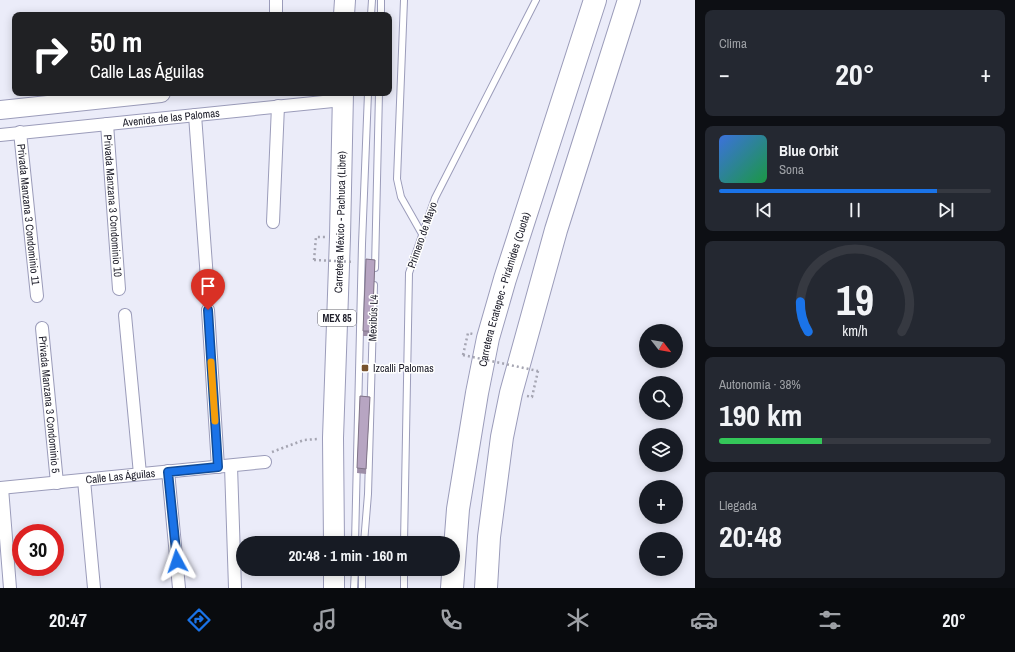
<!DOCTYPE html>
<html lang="es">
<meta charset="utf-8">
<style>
:root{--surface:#171b24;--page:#242831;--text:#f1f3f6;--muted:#9ea1a6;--line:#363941;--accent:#1a73e8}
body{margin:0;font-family:"Archivo Narrow",sans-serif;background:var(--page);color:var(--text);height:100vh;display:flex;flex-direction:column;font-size:15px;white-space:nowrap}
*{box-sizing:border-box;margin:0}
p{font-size:13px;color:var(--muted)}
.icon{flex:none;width:22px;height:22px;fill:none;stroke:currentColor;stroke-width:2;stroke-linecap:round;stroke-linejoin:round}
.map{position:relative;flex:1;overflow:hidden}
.sheet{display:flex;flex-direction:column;gap:10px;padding:10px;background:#0d0f14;width:320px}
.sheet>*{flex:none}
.banner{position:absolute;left:12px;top:12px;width:380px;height:84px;border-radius:8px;box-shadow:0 2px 10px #0003;background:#202124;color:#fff;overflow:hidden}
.needle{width:26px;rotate:121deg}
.tools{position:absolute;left:639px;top:324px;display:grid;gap:8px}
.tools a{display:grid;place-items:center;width:44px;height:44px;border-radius:50%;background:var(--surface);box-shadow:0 2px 10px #0003;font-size:20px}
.speed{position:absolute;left:12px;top:524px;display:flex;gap:8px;font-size:20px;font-weight:700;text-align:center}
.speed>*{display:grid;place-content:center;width:52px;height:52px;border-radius:50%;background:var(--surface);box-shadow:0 2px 10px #0003;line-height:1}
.speed .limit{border:6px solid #d22;background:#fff;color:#111}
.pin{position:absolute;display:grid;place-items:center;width:34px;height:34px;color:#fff;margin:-41px -17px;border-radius:50% 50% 50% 0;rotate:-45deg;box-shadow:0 0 4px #0007}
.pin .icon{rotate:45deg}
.me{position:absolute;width:44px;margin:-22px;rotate:355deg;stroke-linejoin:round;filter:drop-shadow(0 0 3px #0008)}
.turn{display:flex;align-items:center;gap:14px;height:84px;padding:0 12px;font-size:18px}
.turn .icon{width:52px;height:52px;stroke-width:2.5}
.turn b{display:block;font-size:28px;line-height:34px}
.big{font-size:30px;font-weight:800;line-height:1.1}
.sheet .card{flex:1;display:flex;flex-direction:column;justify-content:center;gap:6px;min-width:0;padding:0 14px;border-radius:8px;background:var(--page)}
.sheet .dial{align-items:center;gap:0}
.dial svg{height:104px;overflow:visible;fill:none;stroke:var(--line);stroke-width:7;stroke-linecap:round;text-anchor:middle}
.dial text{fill:var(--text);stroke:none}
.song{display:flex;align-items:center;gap:12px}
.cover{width:48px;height:48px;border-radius:6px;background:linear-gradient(135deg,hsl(220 70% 55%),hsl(140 70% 35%))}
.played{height:4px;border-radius:2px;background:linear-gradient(90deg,var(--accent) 80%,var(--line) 80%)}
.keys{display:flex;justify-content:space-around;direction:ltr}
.heat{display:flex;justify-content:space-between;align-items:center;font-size:22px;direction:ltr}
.charge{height:6px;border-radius:3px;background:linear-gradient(90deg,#34c759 38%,var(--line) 0)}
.trip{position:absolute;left:236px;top:536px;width:224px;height:40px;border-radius:20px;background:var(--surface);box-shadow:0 2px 10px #0003;font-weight:800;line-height:40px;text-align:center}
.dock{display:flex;height:64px;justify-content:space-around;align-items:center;background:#090b0e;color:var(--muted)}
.dock .icon{width:28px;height:28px}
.dock .active{color:var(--accent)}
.dock b{font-size:18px;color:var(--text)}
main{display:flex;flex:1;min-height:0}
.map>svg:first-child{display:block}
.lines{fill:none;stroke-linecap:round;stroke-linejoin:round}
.service-casing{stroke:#9b9cba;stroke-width:8}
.minor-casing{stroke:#9b9cba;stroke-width:14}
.secondary-casing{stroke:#9b9cba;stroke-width:20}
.primary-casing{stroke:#9b9cba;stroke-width:22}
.motorway-casing{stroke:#9b9cba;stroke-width:24}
.path{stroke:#a5a5b2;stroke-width:2.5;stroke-dasharray:2 3;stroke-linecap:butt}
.service{stroke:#fff;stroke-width:6}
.minor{stroke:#fff;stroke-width:12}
.secondary{stroke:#fff;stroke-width:18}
.primary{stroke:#fff;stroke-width:20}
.motorway{stroke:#fff;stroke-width:22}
.path-bridge{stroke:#a5a5b2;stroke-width:2.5;stroke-dasharray:2 3;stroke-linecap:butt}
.wall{fill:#9d8ea7}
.building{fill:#b7a5c2;stroke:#807488}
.route-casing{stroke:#114b97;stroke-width:10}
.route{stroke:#1a73e8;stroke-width:7}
.slow{stroke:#f59e0b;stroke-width:7}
.poi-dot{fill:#77522d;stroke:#fff;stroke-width:1.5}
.labels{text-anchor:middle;stroke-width:3;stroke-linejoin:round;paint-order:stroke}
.shield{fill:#fff;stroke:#63636b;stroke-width:1}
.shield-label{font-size:10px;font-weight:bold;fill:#20202c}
.street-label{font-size:11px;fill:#20202c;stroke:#fff}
.poi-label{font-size:11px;fill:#20202c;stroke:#fff;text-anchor:start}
</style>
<main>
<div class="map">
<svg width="695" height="588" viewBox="0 0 695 588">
<rect width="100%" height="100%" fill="#ebecf9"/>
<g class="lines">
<g class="service-casing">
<g id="service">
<polyline points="404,0 397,179 401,197 422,234"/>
<polyline points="371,15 372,0"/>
<polyline points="381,15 381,0"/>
<polyline points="375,268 379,93"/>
<polyline points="355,543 362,244 368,93"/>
<polyline points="364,543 368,494 374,285"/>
<polyline points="404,543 409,273 435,198 536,0"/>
<polyline points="362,569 362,588"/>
<polyline points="354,588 355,569"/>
<polyline points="404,588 404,569"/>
</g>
</g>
<g class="minor-casing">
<g id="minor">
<polyline points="276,15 276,0"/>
<polyline points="195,115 207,279"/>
<path id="s1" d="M 107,124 L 119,289"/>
<path id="s2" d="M 20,132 L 37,296"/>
<path id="s3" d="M 0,135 L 343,100"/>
<polyline points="273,222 278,106"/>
<polyline points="208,310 218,467"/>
<polyline points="125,315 140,474"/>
<path id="s4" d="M 42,328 L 57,483"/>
<polyline points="231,466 235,588"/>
<polyline points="168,471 179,588"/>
<polyline points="84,480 94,588"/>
<path id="s5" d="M 0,488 L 265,462"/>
<polyline points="2,488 10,588"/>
</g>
</g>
<g class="secondary-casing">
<polyline id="secondary" points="0,110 161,93"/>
</g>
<g class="primary-casing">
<g id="primary">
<polyline points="344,15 345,0"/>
<path id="s6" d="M 334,543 L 333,438 L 340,237 L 343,93"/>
<polyline points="334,569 334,588"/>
</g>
</g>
<g class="motorway-casing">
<g id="motorway">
<path id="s7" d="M 452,588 L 458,509 L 477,393 L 488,338 L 505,279 L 595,0"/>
<polyline points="486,588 489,537 502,437 511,393 556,230 629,0"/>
</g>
</g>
<g class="path">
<polyline points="314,260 316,237 326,237"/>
<polyline points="463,355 468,333 473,334"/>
<polyline points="527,396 532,397 538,371"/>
<polyline points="272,452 304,440 318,439"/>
</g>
<use href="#service" class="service"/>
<use href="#minor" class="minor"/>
<use href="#secondary" class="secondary"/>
<use href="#primary" class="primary"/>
<use href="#motorway" class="motorway"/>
<g class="path-bridge">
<polyline points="314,260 354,262"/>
<polyline points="463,355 538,371"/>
</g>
</g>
<g class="wall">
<polygon points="366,259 375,260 372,336 363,336"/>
<polygon points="360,396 370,397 366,474 357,473"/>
</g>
<g class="building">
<polygon points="366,259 375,260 372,331 363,331"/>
<polygon points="360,396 370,397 366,469 357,468"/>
</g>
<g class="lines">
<g class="route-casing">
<polyline id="route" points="177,561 168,472 218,467 208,310"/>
</g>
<use href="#route" class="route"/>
<polyline class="slow" points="211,362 215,421"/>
</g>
<rect class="poi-dot" x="361" y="364" width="8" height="8" rx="2"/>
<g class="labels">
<rect class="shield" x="318" y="310" width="38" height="16" rx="3"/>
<g class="shield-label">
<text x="337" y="322">MEX 85</text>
</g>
<g class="street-label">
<text dy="4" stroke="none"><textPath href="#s3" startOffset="172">Avenida de las Palomas</textPath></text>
<text dy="4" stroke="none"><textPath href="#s1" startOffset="82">Privada Manzana 3 Condominio 10</textPath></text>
<text dy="4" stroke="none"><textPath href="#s2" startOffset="83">Privada Manzana 3 Condominio 11</textPath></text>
<text dy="4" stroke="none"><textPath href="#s6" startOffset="321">Carretera México - Pachuca (Libre)</textPath></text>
<text transform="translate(422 235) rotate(-71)" y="4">Primero de Mayo</text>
<text dy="4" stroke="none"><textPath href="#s7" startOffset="304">Carretera Ecatepec - Pirámides (Cuota)</textPath></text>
<text transform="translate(373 318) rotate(-88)" y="4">Mexibús L4</text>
<text dy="4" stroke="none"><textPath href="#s4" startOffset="77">Privada Manzana 3 Condominio 5</textPath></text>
<text dy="4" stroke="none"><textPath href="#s5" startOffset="121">Calle Las Águilas</textPath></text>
</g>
<g class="poi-label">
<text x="373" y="372">Izcalli Palomas</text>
</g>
</g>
</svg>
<div class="tools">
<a><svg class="needle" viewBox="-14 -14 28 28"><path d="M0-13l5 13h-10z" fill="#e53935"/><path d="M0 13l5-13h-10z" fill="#9ea1a6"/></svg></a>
<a><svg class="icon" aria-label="search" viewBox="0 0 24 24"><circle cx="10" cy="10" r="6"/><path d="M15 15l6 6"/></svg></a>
<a><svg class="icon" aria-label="layers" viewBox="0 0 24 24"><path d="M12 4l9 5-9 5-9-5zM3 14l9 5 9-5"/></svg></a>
<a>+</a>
<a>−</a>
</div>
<div class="speed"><div class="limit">30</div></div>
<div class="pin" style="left:208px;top:310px;background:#d93025"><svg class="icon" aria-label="arrive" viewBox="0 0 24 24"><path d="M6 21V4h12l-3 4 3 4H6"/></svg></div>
<svg class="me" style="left:177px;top:561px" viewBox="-20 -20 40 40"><path d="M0-17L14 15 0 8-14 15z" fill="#1a73e8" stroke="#fff" stroke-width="4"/></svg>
<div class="trip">20:48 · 1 min · 160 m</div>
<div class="banner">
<div class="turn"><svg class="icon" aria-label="right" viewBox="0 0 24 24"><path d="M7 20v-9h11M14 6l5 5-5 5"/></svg><div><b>50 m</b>Calle Las Águilas</div></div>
</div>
</div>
<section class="sheet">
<div class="card"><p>Clima</p>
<div class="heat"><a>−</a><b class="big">20°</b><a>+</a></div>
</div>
<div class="card">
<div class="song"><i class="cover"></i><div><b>Blue Orbit</b><p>Sona</p></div></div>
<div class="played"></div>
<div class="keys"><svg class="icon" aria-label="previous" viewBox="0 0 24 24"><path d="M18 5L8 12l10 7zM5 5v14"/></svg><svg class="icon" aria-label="pause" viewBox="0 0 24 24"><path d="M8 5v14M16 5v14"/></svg><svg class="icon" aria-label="next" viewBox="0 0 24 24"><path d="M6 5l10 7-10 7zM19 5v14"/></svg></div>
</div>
<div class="card dial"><svg viewBox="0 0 100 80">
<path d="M14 69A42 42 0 1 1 86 69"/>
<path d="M14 69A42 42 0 0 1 8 46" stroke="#1a73e8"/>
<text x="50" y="56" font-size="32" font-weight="700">19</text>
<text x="50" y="72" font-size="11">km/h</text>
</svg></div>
<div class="card"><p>Autonomía · 38%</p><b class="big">190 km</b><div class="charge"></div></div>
<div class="card"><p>Llegada</p><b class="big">20:48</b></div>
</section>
</main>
<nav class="dock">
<b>20:47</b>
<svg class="icon active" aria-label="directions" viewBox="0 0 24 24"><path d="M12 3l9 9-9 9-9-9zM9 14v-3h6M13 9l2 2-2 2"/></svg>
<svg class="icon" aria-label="music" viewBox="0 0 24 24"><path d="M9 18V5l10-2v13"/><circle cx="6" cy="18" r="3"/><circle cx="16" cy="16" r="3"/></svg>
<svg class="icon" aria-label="phone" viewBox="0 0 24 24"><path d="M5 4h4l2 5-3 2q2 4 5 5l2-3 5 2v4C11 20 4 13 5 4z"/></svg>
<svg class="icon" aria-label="climate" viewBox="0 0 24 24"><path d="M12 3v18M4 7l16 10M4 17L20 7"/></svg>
<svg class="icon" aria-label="car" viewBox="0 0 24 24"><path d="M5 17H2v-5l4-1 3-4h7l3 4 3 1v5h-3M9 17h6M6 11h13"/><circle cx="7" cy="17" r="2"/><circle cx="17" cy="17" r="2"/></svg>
<svg class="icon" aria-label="filters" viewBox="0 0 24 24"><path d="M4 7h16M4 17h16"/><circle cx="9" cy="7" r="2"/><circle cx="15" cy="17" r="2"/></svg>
<b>20°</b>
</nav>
